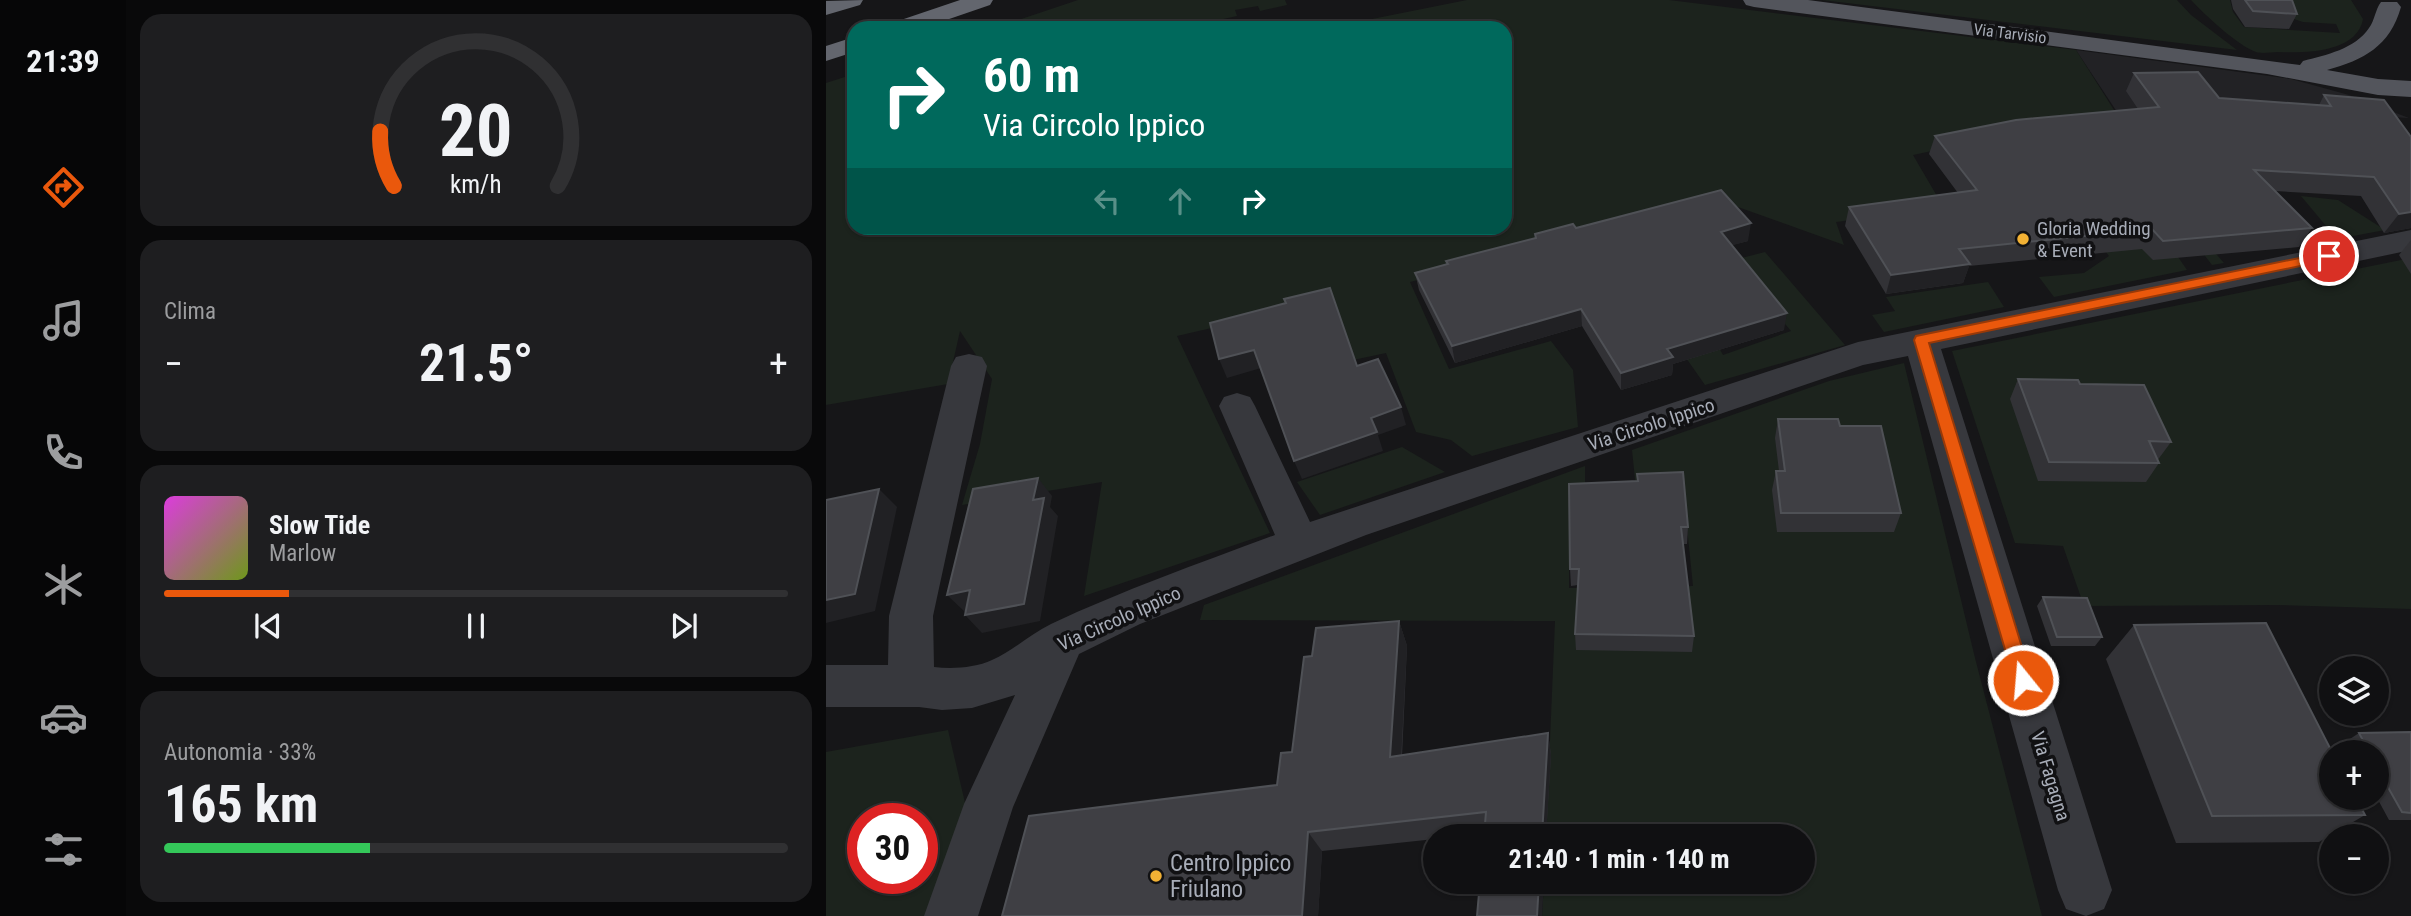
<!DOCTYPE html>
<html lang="it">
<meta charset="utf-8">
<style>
:root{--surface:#101012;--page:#1e1e20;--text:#f1f3f6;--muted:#9c9d9f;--line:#303032;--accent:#ea580c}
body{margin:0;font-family:"Roboto Condensed",sans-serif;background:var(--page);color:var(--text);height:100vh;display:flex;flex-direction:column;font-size:26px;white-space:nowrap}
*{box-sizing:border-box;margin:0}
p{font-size:23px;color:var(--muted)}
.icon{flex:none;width:38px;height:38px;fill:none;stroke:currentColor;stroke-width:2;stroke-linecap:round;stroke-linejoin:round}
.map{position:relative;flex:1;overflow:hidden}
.side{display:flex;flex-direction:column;gap:14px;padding:14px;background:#09090a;width:700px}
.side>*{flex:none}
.guide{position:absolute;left:21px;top:21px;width:665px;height:214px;border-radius:21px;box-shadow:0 2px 5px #0004,0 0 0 2px var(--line);background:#00695c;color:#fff;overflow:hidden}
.buttons{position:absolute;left:1493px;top:656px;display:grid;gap:14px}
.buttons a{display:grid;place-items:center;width:70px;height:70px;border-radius:50%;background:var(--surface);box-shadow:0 2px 5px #0004,0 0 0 2px var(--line);font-size:35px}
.speed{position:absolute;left:21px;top:803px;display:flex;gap:14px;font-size:35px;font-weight:700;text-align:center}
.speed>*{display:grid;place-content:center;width:91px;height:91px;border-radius:50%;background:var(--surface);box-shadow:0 2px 5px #0004,0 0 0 2px var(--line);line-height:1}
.speed .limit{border:10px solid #d22;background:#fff;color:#111}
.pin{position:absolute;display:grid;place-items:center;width:60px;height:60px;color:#fff;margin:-30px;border:4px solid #fff;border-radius:50%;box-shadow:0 2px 7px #0007}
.me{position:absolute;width:77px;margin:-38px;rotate:343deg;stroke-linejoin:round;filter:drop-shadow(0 0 5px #0008)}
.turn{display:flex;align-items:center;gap:24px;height:147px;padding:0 21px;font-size:32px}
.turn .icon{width:91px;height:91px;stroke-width:2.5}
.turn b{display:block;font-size:49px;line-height:60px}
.lanes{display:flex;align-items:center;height:66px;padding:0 21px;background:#0003;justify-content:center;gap:35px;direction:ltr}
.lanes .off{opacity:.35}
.big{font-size:52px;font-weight:700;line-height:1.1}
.side .widget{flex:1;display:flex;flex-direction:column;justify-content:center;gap:10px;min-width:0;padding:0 24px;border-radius:21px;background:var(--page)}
.side .dial{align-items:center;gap:0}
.dial svg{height:182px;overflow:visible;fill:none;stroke:var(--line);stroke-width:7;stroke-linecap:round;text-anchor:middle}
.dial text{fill:var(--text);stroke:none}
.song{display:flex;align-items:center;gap:21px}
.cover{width:84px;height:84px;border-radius:10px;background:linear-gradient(135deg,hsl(300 70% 55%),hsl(80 70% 35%))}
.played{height:7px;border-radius:4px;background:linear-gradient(90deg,var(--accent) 20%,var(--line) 20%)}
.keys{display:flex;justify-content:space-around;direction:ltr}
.heat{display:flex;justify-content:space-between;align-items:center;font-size:38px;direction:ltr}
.charge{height:10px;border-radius:5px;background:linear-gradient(90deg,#34c759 33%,var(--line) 0)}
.trip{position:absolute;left:597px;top:824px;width:392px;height:70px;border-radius:35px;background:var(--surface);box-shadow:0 2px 5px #0004,0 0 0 2px var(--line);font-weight:700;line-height:70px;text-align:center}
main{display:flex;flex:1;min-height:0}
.tabs{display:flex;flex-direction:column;width:126px;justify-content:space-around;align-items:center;background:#060607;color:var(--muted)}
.tabs .icon{width:49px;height:49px}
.tabs .active{color:var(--accent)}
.tabs b{font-size:32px;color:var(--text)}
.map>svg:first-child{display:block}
.built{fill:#222225}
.green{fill:#1c231d;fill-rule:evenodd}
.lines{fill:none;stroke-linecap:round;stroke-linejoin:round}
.minor{fill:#37383d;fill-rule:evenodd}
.major{fill:#53555c;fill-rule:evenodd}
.highway{fill:#63666e;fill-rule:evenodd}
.wall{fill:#323236}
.shaded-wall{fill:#212124}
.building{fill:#3f3f44;stroke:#4f5156;stroke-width:2}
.route{fill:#ea580c;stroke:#983908;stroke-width:2}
.poi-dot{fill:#f2b134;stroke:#111113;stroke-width:2.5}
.labels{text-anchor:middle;stroke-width:7;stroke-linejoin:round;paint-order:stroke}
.far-street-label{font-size:16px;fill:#a8adb8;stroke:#111113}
.poi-label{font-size:19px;fill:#a8adb8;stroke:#111113;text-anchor:start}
.street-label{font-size:19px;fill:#a8adb8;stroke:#111113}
.near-poi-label{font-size:23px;fill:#a8adb8;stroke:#111113;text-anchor:start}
</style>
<main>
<nav class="tabs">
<b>21:39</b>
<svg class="icon active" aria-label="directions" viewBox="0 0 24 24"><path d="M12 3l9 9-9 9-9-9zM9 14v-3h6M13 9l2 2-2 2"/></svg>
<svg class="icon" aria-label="music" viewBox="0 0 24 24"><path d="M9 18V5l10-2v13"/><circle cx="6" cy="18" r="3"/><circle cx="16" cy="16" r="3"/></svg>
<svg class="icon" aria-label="phone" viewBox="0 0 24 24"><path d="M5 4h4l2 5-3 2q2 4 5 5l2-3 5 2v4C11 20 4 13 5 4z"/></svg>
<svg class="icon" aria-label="climate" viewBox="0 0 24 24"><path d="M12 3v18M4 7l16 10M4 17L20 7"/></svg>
<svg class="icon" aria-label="car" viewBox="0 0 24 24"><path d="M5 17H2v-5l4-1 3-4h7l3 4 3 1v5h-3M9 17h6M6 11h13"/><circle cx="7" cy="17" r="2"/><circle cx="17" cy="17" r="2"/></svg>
<svg class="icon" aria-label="filters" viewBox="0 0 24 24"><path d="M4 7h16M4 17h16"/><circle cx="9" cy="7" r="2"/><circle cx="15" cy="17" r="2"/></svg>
</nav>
<section class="side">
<div class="widget dial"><svg viewBox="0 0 100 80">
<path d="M14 69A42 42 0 1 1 86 69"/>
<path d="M14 69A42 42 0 0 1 8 45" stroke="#ea580c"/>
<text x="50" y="56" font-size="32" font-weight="700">20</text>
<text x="50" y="72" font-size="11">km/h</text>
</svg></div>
<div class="widget"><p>Clima</p>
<div class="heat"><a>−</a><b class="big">21.5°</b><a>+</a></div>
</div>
<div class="widget">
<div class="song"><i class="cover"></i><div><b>Slow Tide</b><p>Marlow</p></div></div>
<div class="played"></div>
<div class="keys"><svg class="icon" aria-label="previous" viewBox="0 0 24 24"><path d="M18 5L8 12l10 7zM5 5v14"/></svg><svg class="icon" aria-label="pause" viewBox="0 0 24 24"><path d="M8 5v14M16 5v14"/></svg><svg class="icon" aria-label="next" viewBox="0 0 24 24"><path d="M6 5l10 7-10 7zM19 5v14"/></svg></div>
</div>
<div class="widget"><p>Autonomia · 33%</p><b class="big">165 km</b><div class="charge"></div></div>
</section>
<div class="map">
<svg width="1585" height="916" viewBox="0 0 1585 916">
<rect width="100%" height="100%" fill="#161618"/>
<polygon class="built" points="1250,50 1465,79 1523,95 1583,118 1489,113 1299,124"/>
<g class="green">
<polygon points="252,0 459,0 461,5 434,11 432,6 409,10 411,16 393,20 396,28 168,28"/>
<polygon points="641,0 843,0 1250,50 1350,208 1398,263 1386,265 1317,175 1134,145 1087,155 1125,220 1093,211 1010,222 1018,245 898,202 584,282 623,369 725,341 747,370 752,427 646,456 625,440 590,432 560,353 527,360 507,300 351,336 444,533 258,596 276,482 136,505 154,444 166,379 134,331 122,384 0,405 0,83 28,74 28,228 679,228 679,28 501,28"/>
<polygon points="996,0 1351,0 1365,15 1411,50"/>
<path d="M 1365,0 L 1404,0 L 1407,12 L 1418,27 L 1514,33 L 1510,24 L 1477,22 L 1462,17 L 1456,0 L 1525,0 L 1537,19 C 1531,53 1479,53 1452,52 C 1445,52 1436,54 1430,52 C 1412,46 1378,14 1365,0 Z"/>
<polygon points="1475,196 1512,200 1559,230 1511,239"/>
<polygon points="1312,199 1361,270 1228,297 1213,277 1258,273 1283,256 1247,206"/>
<polygon points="939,252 1019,345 879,385 858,355 892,346 897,355 965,331 915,271 825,281"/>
<polygon points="1585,258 1585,609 1451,605 1258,606 1237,546 1189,543 1126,351"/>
<polygon points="1162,282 1178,307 1058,332 1046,315 1069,311 1060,297"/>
<polygon points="1078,363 1149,658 1216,916 716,916 718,882 976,882 976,836 720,836 729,621 374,620 378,605 759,466 759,491 743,492 743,588 867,586 857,488 810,489 806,450 1003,381"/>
<polygon points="576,447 619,472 494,515 471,482"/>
<path d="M 122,730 L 140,807 L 105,916 L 0,916 L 0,752 ZM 37,819 L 96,819 L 96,878 L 37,878 Z"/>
</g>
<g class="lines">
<path class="minor" d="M 1585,230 L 1585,250 L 1115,349 L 1286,890 L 1278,909 L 1260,916 L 1240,909 L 1232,890 L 1082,356 L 1037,365 L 540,535 L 314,624 L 253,654 L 187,807 L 152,916 L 98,916 L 138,804 L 189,695 L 146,708 L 116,710 L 93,707 L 0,707 L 0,665 L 62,665 L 63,616 L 125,366 L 130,357 L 143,354 L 156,357 L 161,366 L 107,616 L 108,667 C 126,669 149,668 166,660 C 187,651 204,634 225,624 C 298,590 374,563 449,535 L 393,406 L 398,397 L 411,393 L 424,397 L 429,406 L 484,522 L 1032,342 Z"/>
<path class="major" d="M 917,0 L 982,0 L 1474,65 L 1477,61 C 1500,55 1529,49 1543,28 C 1549,20 1549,10 1555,2 L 1571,2 L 1575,7 C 1564,46 1538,60 1501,70 L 1552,79 L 1585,81 L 1585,97 L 1552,95 L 1441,74 L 928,7 L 920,5 Z"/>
<g class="highway">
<polygon points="37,0 34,5 0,15 0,1"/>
<polygon points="134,0 167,0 164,5 97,28 62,28 66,23"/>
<polygon points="28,37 28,52 0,61 0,46"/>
</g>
</g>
<g class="wall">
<polygon points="1405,0 1466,0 1471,14 1463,29 1419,27 1407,9"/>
<polygon points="1308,73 1393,98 1493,105 1498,95 1585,137 1585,228 1558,233 1535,196 1449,191 1486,228 1473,247 1327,260 1316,249 1143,266 1137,283 1060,294 1019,226 1023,207 1132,193 1103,154 1109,136 1312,109 1300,91"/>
<polygon points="750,228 922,241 906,245 958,330 847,364 846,375 795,390 756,326 629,363 593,290 589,273 620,264 620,261"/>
<polygon points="1585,240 1585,274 1573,255"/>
<polygon points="1192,379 1254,384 1345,442 1331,461 1333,463 1320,482 1212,481 1184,399"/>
<polygon points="952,419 1014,426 1075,513 1068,532 951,532 946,490 950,471 953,471 949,438"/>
<polygon points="811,474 862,527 861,544 857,544 868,636 866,652 750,650 749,634 752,585 745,586 744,569 811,482"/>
<polygon points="1217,597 1276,637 1269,646 1225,646 1211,606"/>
<polygon points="573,621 581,646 576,756 722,733 725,755 720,836 658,836 658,833 628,836 609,836 609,839 496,851 492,916 176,916 451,785 466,752 486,656"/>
<polygon points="1308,625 1539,815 1493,842 1350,843 1280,659"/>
<polygon points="1585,732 1585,820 1563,820 1550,796 1550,752 1527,752 1521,741 1533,733"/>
</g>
<g class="shaded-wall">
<polygon points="1585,212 1585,228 1558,233 1573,214"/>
<polygon points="925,223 922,241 893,249 895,232"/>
<polygon points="1144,264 1137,283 1060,294 1065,275"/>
<polygon points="755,309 756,326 629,363 626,346"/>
<polygon points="961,313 958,330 847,364 846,375 795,390 795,373 841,349"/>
<polygon points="428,350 435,368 401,378 393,359"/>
<polygon points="575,407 580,425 552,435 557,451 476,479 468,461 545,418"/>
<polygon points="212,478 226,496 224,507 232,516 214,621 156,633 139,615 207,500"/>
<polygon points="53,489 71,507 49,611 0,623 0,600"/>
<polygon points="144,590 139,612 121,595"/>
<polygon points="573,621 581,646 574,779 564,757"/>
<polygon points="722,733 725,755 720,836 716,836"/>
<polygon points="482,832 496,851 492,916 476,916"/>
<polygon points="713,882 718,882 716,916 711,916"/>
</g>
<g class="building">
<polygon points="1419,0 1466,0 1471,14 1427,11"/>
<polygon points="1372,72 1393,98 1505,106 1498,95 1558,100 1585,137 1585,212 1573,214 1548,177 1428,170 1486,228 1337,241 1326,229 1133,249 1144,264 1065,275 1023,207 1151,190 1109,136 1190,120 1333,107 1308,73"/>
<polygon points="895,190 925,223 895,232 961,313 841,349 847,357 795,373 755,309 626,346 589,273 622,264 620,261 710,238 709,234 747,224 750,228"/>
<polygon points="504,288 531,366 552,359 575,407 545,418 551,432 468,461 428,350 393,359 384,323 460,303 458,299"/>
<polygon points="1192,379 1252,380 1254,384 1318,385 1345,442 1323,441 1333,463 1223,462"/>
<polygon points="952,419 1012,419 1014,426 1055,426 1075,513 955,513 950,471 959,471"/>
<polygon points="857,472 862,527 855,527 868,636 749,634 753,569 744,569 743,484 812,481 811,474"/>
<polygon points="212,478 207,500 218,498 198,604 139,615 144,590 121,595 147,489"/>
<polygon points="53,489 29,594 0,600 0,500"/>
<polygon points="1217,597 1261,598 1276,637 1231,637"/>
<polygon points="573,621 564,757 722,733 716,836 658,836 660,812 482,832 476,916 176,916 203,816 451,785 455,753 466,752 478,657 486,656 490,628"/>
<polygon points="1440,623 1506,752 1505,752 1505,798 1530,798 1539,815 1386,816 1308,625"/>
<polygon points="1585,732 1585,813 1576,812 1550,766 1550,752 1543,752 1533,733"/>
<polygon points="654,882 713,882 711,916 651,916"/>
</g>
<polygon class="route" points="1503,252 1508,253 1508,259 1103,343 1206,680 1204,687 1197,689 1190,687 1088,340 1090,336"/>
<g class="poi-dot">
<circle cx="1197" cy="239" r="7"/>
<circle cx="330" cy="876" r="7"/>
</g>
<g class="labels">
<g class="far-street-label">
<text transform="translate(1184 33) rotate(7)" y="6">Via Tarvisio</text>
</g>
<g class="poi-label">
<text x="1211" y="235">Gloria Wedding<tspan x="1211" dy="22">&amp; Event</tspan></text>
</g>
<g class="street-label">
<text transform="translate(825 424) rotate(-18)" y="7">Via Circolo Ippico</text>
<text transform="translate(293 618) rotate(-24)" y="7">Via Circolo Ippico</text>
<text transform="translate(1225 776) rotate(73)" y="7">Via Fagagna</text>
</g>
<g class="near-poi-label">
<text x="344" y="871">Centro Ippico<tspan x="344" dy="26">Friulano</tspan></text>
</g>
</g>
</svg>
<div class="buttons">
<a><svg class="icon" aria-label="layers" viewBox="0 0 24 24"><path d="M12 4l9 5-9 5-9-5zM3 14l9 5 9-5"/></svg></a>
<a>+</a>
<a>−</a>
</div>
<div class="speed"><div class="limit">30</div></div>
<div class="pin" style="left:1503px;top:256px;background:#d93025"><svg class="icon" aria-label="arrive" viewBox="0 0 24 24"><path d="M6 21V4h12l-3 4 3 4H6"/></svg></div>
<svg class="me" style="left:1197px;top:680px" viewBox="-20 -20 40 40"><circle r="17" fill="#ea580c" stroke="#fff" stroke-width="3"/><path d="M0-11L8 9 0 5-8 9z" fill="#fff"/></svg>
<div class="trip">21:40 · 1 min · 140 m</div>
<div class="guide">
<div class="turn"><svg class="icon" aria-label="right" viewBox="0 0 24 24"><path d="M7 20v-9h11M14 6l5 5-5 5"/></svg><div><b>60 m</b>Via Circolo Ippico</div></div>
<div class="lanes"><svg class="icon off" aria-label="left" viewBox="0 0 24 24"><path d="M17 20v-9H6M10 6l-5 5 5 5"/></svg><svg class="icon off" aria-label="ahead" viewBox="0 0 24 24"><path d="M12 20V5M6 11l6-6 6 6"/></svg><svg class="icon" aria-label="right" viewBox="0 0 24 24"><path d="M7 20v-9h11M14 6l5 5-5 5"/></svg></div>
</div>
</div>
</main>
